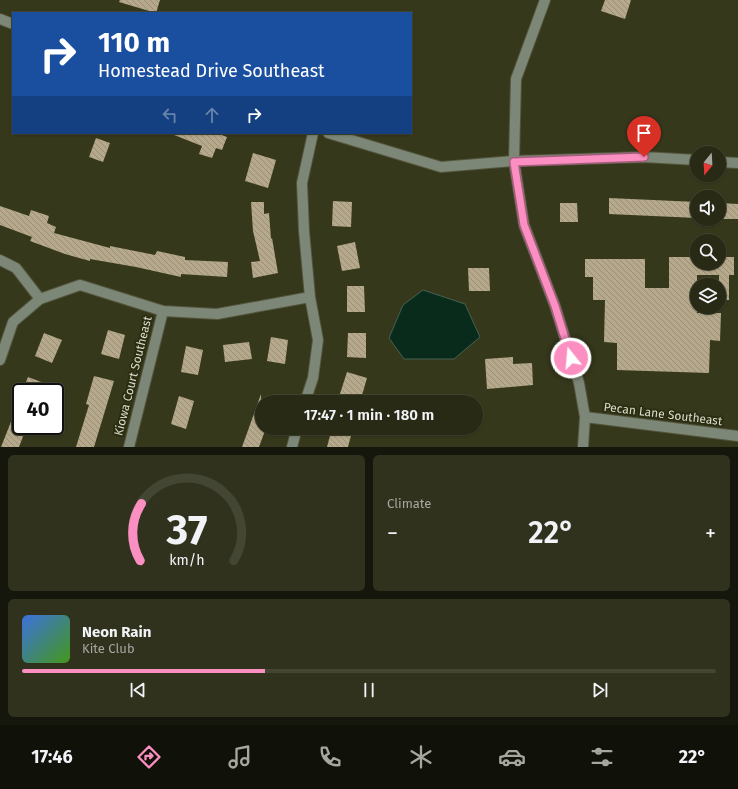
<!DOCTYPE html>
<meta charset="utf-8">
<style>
:root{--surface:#282a15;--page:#30321e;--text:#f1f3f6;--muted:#a5a7a0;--line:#444634;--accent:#fc8fc1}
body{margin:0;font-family:"Fira Sans",sans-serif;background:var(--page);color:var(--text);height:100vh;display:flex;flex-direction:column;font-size:15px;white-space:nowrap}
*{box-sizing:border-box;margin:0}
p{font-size:13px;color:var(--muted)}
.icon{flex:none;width:22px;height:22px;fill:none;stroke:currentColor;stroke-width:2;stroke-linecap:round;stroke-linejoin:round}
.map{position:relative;height:447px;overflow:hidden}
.sheet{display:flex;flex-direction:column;gap:8px;padding:8px;background:#16170c;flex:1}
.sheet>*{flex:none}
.top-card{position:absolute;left:12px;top:12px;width:400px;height:122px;border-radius:0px;box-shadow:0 1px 3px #0004,0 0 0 1px var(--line);background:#1a4fa0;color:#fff;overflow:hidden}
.needle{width:26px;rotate:198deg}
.fabs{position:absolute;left:690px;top:146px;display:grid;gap:8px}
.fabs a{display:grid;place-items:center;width:36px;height:36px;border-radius:50%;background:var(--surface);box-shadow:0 1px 3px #0004,0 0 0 1px var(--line);font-size:20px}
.speed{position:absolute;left:12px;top:383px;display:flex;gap:8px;font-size:20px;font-weight:700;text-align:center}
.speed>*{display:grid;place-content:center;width:52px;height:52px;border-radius:50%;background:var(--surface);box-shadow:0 1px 3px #0004,0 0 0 1px var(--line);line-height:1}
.speed .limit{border:2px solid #111;border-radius:6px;background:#fff;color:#111}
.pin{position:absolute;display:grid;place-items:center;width:34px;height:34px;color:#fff;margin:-41px -17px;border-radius:50% 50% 50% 0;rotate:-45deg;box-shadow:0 0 4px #0007}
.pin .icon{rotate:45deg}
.me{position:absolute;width:44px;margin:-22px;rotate:343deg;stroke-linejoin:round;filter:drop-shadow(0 0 3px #0008)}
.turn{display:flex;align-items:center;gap:14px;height:84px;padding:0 20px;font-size:18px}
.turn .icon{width:52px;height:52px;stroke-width:2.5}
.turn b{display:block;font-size:28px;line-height:34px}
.lanes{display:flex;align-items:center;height:38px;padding:0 20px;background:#0003;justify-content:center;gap:20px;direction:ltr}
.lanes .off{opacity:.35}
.big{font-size:30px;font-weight:600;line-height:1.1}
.sheet .widget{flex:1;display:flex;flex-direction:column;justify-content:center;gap:6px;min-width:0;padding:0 14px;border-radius:6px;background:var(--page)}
.sheet .dial{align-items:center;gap:0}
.dial svg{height:104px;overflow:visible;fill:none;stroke:var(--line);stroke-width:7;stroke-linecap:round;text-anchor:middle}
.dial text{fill:var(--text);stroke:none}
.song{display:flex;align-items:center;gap:12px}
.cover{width:48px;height:48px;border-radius:6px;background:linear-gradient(135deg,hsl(220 70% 55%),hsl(100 70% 35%))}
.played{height:4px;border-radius:2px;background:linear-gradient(90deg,var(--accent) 35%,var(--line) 35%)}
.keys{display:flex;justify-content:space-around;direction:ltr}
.heat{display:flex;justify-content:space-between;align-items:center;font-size:22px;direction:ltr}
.sheet .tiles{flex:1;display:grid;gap:8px;grid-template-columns:1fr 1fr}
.widget:last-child{grid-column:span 2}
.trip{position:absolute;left:255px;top:395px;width:228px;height:40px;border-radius:20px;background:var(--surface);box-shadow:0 1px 3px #0004,0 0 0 1px var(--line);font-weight:600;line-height:40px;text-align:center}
.menu{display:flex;height:64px;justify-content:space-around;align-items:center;background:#101108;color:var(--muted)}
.menu .icon{width:28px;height:28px}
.menu .current{color:var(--accent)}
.menu b{font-size:18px;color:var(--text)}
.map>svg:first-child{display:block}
.water{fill:#082b1c;stroke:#476051}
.building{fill:url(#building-back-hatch)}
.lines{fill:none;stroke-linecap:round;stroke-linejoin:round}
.minor-casing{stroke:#54563c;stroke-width:12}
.minor{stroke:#7c8777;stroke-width:10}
.route-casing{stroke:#a45d7d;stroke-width:10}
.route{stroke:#fc8fc1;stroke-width:7}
.labels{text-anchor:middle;stroke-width:4;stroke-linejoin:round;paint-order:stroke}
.street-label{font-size:12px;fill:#dbddcc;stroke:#2c2e12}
</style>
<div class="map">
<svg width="738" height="447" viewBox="0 0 738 447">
<defs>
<pattern id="building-back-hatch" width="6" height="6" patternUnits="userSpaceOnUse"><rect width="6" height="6" fill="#b6a98b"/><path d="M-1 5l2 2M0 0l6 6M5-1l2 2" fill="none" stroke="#998f78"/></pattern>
</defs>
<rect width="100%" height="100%" fill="#36381c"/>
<polygon class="water" points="423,290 465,304 480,337 454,359 404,359 389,338 403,305"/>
<g class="building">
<polygon points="120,0 160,0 156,13 119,2"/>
<polygon points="605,0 631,0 625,19 601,11"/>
<polygon points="169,133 216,133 227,137 222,150 216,148 212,158 199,154 202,146"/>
<polygon points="96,138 110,143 103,162 89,157"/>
<polygon points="253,153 276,160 268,188 245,181"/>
<polygon points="609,198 697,202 697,218 609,214"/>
<polygon points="333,201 352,202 351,227 332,226"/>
<polygon points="251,202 264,202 264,214 269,213 271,239 272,238 278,273 253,278 251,262 260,261 253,231"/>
<polygon points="560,203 577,203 578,222 560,222"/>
<polygon points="719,203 738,204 738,219 719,219"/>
<polygon points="0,206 29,216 31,210 49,216 47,223 56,227 54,233 110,248 110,246 155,255 157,251 185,257 185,260 228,262 227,277 181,274 181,277 136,267 90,259 90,261 65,254 30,241 32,237 0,225"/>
<polygon points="355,242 360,268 342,271 337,246"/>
<polygon points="669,257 697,257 697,263 719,263 719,257 734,257 734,275 729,275 729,300 719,300 719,275 697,275 697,313 721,313 720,341 710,340 709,373 617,370 617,343 604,342 605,300 593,300 593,277 585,277 585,259 645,259 645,288 669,288"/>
<polygon points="468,268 489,268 490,291 469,291"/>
<polygon points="347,286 364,286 365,312 347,312"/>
<polygon points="108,330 125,335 119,359 101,354"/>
<polygon points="44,333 62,340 52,363 35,356"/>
<polygon points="348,333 366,333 366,358 347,357"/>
<polygon points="271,337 288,340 285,364 267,361"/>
<polygon points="249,342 252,359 225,362 223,345"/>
<polygon points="186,346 203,350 198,375 181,372"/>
<polygon points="513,357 513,364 532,363 533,385 487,389 485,359"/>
<polygon points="347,372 367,378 360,402 338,400"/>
<polygon points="94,376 114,381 94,447 76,447 89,405 86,404"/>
<polygon points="28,377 65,391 65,392 22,392"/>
<polygon points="261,394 262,428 266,428 259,447 242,447"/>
<polygon points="179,396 194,401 186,429 171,424"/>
<polygon points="20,399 21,426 27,426 19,447 1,447"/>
<polygon points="332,428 353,428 348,447 327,447"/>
</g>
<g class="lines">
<g class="minor-casing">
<g id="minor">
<polyline points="545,0 516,79 514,161 524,225 555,306 579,383 585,417 583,447"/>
<polyline points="0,19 13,24"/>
<polyline points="328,133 441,167 514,161 644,157 697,160"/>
<polyline points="719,162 738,163"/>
<polyline points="0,260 16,268 40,299"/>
<polyline points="0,360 13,322 40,299 80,285 163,311 217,314 310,297 304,231 302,183 313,133"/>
<polyline points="305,402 313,378 318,340 310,297"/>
<polyline points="585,417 738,436"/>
<polyline points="129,447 163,311"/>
<polyline points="292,447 297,428"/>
</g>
</g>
<use href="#minor" class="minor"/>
</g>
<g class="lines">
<g class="route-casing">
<polyline id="route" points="571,358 555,306 524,225 514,162 644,157"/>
</g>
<use href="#route" class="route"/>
</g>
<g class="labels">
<g class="street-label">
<text transform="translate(133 376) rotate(-76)" y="4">Kiowa Court Southeast</text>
<text transform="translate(663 414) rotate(7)" y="4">Pecan Lane Southeast</text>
</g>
</g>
</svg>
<div class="fabs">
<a><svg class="needle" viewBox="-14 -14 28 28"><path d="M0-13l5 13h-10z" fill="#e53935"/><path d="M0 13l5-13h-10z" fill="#a5a7a0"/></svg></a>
<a><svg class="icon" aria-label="sound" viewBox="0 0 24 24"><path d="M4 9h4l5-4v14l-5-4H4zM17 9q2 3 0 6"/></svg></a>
<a><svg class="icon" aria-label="search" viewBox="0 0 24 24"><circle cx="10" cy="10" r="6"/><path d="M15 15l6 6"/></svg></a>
<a><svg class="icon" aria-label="layers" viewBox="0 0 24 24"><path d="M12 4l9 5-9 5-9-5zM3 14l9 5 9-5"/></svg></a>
</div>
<div class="speed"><div class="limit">40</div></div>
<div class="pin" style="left:644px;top:157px;background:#d93025"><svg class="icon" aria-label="arrive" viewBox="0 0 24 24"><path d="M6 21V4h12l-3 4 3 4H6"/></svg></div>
<svg class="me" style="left:571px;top:358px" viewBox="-20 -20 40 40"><circle r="17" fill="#fc8fc1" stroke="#fff" stroke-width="3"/><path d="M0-11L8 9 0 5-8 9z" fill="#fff"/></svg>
<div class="trip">17:47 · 1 min · 180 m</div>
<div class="top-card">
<div class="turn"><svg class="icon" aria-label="right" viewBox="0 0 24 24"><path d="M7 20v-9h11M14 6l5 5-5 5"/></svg><div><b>110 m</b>Homestead Drive Southeast</div></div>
<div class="lanes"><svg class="icon off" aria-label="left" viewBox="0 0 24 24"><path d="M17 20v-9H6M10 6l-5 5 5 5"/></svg><svg class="icon off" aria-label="ahead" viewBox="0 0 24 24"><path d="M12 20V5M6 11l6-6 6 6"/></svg><svg class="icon" aria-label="right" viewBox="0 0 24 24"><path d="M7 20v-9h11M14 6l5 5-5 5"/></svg></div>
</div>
</div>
<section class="sheet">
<div class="tiles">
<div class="widget dial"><svg viewBox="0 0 100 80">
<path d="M14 69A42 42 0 1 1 86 69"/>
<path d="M14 69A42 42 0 0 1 15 25" stroke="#fc8fc1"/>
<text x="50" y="56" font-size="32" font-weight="700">37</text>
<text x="50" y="72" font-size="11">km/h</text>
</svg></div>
<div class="widget"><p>Climate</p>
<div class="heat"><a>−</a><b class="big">22°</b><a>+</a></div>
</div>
<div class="widget">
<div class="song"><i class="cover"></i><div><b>Neon Rain</b><p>Kite Club</p></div></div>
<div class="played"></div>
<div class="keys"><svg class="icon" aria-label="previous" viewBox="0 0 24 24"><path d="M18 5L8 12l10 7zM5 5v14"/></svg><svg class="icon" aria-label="pause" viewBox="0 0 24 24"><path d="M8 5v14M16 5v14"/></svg><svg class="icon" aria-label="next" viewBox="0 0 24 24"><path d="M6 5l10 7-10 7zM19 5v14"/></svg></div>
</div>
</div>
</section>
<nav class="menu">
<b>17:46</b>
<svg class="icon current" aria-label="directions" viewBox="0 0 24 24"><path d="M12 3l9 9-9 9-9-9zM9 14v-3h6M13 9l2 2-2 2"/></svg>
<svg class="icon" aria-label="music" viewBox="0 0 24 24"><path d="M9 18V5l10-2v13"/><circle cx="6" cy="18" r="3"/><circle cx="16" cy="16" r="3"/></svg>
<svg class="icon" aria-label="phone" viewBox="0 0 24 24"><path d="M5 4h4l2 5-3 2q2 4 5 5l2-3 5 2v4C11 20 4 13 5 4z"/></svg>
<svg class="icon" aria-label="climate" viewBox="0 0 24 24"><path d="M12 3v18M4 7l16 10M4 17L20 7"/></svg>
<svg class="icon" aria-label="car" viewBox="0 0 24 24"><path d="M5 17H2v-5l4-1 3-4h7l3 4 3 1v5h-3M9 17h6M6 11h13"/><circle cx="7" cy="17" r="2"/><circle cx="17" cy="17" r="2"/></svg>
<svg class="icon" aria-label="filters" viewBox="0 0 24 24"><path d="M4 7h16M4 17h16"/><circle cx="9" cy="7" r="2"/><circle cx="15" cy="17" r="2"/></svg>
<b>22°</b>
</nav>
